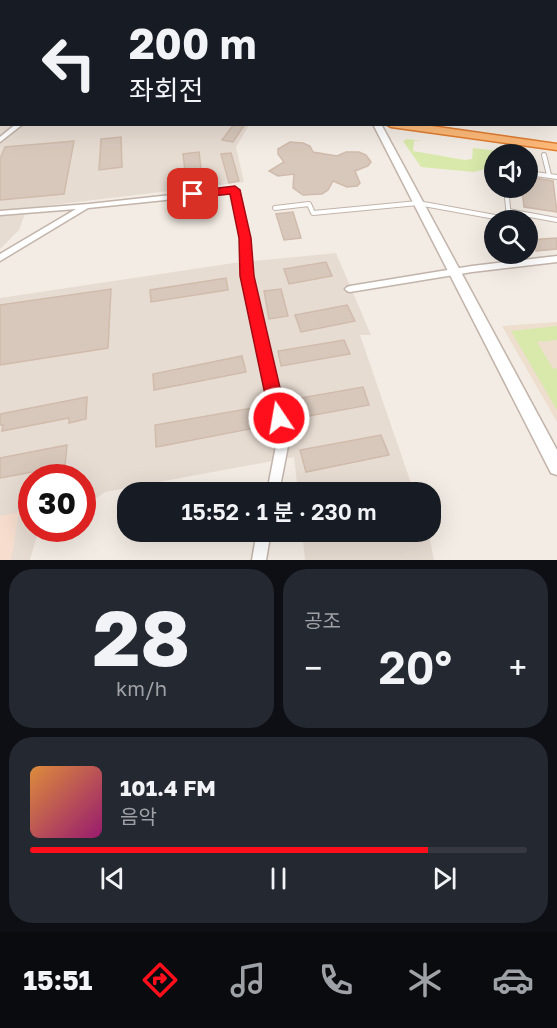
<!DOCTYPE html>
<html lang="ko">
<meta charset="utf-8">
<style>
:root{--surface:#171b24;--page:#242831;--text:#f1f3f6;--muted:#9ea1a6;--line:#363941;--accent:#ff0f1b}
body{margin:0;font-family:"Golos Text","Noto Sans KR",sans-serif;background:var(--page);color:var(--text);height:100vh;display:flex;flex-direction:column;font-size:22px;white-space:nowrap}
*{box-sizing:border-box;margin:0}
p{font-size:20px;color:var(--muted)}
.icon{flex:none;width:33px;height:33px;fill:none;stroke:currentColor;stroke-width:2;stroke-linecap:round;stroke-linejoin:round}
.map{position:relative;height:560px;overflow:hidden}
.drawer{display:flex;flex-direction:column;gap:9px;padding:9px;background:#0d0f14;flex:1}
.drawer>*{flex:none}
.top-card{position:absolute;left:0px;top:0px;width:558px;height:126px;box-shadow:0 6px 24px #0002;background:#171b24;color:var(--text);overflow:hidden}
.fabs{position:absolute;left:484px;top:144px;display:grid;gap:12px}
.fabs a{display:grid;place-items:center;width:54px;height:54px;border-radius:50%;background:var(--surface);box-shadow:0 6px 24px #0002;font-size:30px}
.speed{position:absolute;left:18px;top:464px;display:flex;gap:12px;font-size:30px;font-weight:700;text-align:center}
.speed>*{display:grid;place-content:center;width:78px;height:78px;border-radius:50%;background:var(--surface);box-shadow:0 6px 24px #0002;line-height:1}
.speed .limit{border:9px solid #d22;background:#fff;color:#111}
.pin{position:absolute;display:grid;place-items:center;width:51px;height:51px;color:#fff;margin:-26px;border-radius:12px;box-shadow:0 3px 9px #0006}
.me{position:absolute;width:66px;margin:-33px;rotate:348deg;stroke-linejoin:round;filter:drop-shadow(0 0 4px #0008)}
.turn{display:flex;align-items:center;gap:21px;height:126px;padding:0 30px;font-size:27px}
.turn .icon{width:78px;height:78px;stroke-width:2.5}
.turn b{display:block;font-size:42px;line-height:51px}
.big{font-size:45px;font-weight:600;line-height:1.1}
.drawer .card{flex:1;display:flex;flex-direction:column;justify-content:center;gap:9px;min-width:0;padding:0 21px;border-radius:24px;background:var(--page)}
.drawer .dial{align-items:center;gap:0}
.dial b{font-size:78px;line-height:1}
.song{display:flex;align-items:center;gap:18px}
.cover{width:72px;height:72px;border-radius:9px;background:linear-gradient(135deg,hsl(30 70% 55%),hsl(320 70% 35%))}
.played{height:6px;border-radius:3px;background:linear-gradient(90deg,var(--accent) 80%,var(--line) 80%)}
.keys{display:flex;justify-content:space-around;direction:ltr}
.heat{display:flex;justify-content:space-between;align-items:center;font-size:33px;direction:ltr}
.drawer .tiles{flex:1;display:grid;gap:9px;grid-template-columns:1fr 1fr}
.card:last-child{grid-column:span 2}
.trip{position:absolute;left:117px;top:482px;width:324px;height:60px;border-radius:24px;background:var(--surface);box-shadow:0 6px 24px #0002;font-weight:600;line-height:60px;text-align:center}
.tab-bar{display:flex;height:96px;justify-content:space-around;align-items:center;background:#090b0e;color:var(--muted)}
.tab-bar .icon{width:42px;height:42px}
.tab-bar .selected{color:var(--accent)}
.tab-bar b{font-size:27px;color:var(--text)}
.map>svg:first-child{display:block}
.residential{fill:#e7dcd2}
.commercial{fill:#f6ddce}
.education{fill:#eddece}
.green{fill:#d9e9ab}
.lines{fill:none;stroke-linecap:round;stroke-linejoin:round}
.river{fill:#9ee1f2;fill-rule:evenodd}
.building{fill:#d8c8bc;stroke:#d0bbac;stroke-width:1.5}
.service-casing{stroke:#c2b4aa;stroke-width:6}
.minor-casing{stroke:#c2b4aa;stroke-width:3}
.tertiary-casing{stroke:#c2b4aa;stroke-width:3}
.trunk-casing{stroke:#e27d2f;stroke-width:3}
.service{stroke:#fff;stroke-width:4}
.minor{fill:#fff;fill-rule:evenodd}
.tertiary{fill:#fff;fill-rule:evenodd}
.trunk{fill:#ffbb7a;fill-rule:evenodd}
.rail{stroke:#959595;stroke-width:1.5;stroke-dasharray:4 4;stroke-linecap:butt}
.route{fill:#ff0f1b;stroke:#a60a12;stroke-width:1.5}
</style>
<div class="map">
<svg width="557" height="560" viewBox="0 0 557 560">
<rect width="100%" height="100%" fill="#f3ece4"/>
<g class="residential">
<polygon points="0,80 2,124 249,125 236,147 244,182 27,208 19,230 0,249"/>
<polygon points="336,253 371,335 360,335 414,492 298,492 294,457 105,492 83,507 82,477 32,477 32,528 49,528 37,536 30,560 0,560 0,298 234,263"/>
<polygon points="302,531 428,531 434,560 305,560"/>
</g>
<polygon class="commercial" points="19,512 11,560 0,560 0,516"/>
<polygon class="education" points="557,322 557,422 502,326"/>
<g class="green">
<polygon points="407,139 423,141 414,141 413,151 465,160 472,159 473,148 521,154 495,154 495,166 474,172 421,167 403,141"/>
<polygon points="557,326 557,340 537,342 553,369 557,368 557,410 511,331"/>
</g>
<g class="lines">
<g class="river">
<polygon points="446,0 462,2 447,2"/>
<rect x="556" y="19" width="1" height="6"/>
</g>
</g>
<g class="building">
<polygon points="234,124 245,124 233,142 222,140"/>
<polygon points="121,137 122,167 99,170 101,139"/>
<polygon points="74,141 64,194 0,200 0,159 5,147"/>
<polygon points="290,142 303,143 310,146 313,152 337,156 346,152 359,152 366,155 371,162 368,166 355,171 360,183 357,186 347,187 333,181 328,190 322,194 303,195 293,188 294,174 278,176 269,171 284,162 278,154 278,149"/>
<polygon points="199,152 203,186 187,188 183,154"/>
<polygon points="231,153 239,181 229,183 221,154"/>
<polygon points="528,177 553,181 557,212 524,207 522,190 528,191"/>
<polygon points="293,212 301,238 284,240 276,214"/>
<polygon points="557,238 557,249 536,251 529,240"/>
<polygon points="326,262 332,276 289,284 284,269"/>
<polygon points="226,278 228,290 151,302 150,290"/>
<polygon points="111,289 108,348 0,365 0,305"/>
<polygon points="281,289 288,316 269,319 264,291"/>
<polygon points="347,305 355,321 301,332 295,315"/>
<polygon points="344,340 350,354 281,366 278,351"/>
<polygon points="242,356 246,372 154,390 153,374"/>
<polygon points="363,387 369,405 293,419 289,400"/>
<polygon points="87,397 86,419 69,423 69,418 2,431 3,425 0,425 0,414"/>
<polygon points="252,408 255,428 156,447 155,425"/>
<polygon points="381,435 389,455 306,472 300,450"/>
<polygon points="67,445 65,466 0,478 0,458"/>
</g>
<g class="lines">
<g class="service-casing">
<g id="service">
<polyline points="544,155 549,175"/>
<polyline points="528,173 557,177"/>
<polyline points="275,208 309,204 313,213 418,203 506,219 509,217 506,188"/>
<polyline points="508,211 557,220"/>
</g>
</g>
<g class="minor-casing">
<g id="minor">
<polygon points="222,0 226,0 225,2 221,2"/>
<polygon points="308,0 315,2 310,2"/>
<polygon points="343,0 348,0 339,2"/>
<polygon points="390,0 414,0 406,2 373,2"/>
<rect x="556" y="12" width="1" height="2"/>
<rect x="556" y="32" width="1" height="2"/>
<rect x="556" y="68" width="1" height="4"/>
<polygon points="16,124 23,124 0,142 0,137"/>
<polygon points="235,188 239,190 249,238 251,276 285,418 288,446 279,492 267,492 276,446 273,418 243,276 241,238 232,193 88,208 0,261 0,254 76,209 0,215 0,211 89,204"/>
<polygon points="557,256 557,262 472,272 350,292 347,291 345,289 347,287 350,286 472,266"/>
<polygon points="257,531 271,531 266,560 252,560"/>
</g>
</g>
<g class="tertiary-casing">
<polygon id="tertiary" points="373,124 381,124 557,450 557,475 551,473"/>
</g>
<g class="trunk-casing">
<g id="trunk">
<rect x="0" y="70" width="2" height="6"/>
<polygon points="386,124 417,124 557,144 557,150 391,127"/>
</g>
</g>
<use href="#service" class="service"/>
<use href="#minor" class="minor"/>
<use href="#tertiary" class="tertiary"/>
<use href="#trunk" class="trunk"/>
<polyline class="rail" points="53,0 75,2"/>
</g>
<polygon class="route" points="235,186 240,190 251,238 254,276 287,418 285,424 279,426 273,424 270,418 240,276 239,238 230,194 193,198 188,194 193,191"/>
</svg>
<div class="fabs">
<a><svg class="icon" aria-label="sound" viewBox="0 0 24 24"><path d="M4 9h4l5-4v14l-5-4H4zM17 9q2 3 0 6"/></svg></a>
<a><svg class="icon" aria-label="search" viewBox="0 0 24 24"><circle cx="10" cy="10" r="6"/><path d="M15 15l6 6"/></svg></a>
</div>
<div class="speed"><div class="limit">30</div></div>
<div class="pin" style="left:193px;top:194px;background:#d93025"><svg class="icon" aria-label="arrive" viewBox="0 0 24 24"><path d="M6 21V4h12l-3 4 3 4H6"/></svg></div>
<svg class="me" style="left:279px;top:418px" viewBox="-20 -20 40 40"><circle r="17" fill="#ff0f1b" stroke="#fff" stroke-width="3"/><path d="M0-11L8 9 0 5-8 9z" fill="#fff"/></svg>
<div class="trip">15:52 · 1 분 · 230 m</div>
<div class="top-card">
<div class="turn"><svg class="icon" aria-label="left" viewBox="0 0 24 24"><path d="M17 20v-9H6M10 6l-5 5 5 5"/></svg><div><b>200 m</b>좌회전</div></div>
</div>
</div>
<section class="drawer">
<div class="tiles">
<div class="card dial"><b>28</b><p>km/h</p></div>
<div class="card"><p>공조</p>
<div class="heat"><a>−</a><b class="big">20°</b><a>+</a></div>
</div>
<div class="card">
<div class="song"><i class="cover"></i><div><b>101.4 FM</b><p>음악</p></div></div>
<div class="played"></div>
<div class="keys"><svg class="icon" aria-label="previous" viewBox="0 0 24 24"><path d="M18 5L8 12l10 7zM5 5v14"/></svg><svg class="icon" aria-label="pause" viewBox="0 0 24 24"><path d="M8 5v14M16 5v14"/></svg><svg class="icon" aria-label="next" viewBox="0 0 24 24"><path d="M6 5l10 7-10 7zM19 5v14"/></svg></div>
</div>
</div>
</section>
<nav class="tab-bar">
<b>15:51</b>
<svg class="icon selected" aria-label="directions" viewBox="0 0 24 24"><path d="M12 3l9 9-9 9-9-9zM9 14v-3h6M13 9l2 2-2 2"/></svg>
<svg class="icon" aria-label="music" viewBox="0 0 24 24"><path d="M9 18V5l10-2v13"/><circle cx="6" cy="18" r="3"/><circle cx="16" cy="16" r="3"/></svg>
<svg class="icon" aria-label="phone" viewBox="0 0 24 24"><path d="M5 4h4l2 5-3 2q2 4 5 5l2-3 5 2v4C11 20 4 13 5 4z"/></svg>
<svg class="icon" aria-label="climate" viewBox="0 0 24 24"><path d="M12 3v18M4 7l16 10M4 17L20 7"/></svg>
<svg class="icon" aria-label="car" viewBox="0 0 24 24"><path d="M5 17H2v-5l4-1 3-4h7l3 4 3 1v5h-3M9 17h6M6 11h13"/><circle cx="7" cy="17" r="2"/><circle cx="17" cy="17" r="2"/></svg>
</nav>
